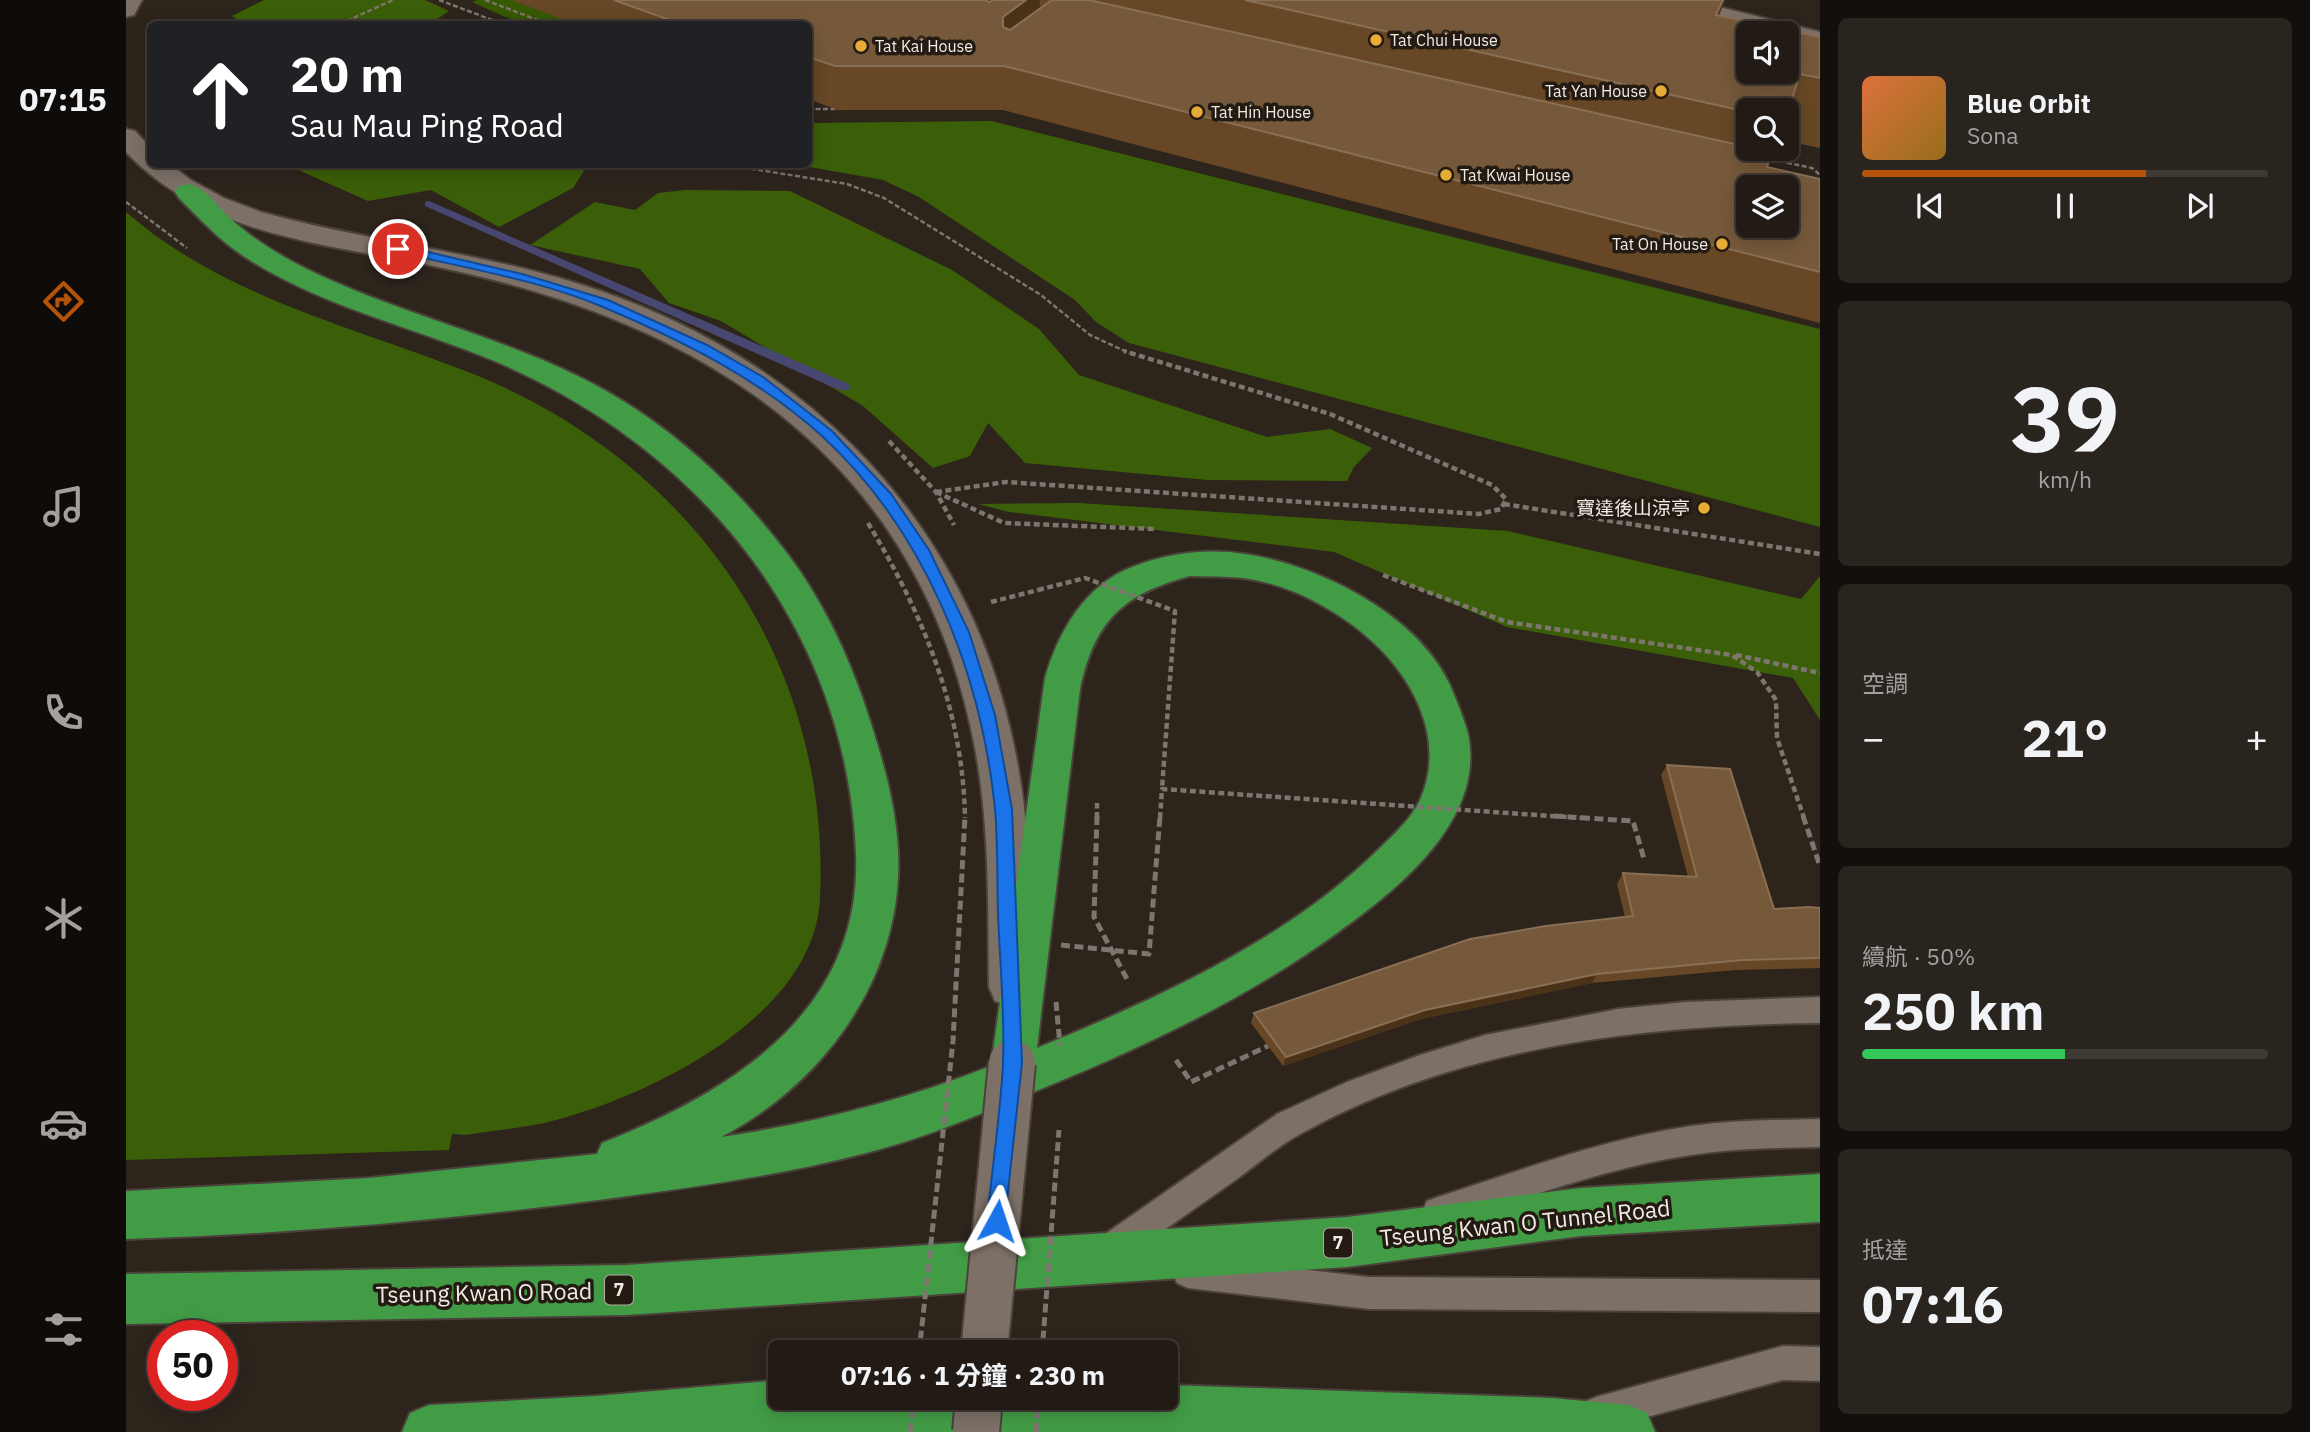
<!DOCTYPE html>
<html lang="zh-TW">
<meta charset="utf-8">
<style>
:root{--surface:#221b15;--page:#2a241e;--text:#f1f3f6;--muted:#a2a1a0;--line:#3f3934;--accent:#b45309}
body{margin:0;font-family:"IBM Plex Sans","Noto Sans TC",sans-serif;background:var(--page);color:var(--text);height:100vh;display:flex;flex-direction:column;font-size:26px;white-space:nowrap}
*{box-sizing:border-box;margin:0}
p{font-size:23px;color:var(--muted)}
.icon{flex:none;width:38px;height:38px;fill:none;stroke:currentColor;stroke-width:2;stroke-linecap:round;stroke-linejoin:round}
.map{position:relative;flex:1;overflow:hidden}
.sheet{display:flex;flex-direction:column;gap:18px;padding:18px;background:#130f0c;width:490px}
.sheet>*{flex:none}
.hud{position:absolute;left:21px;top:21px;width:665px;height:147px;border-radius:10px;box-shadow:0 4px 18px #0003,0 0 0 2px var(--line);background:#202124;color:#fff;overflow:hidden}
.buttons{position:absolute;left:1610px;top:21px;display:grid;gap:14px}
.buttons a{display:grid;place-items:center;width:63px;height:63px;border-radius:10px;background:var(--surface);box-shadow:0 4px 18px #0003,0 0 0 2px var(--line);font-size:35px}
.speed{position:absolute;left:21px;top:1320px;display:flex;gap:14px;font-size:35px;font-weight:700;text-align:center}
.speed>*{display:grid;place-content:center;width:91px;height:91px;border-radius:50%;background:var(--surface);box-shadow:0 4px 18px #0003,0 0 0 2px var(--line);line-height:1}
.speed .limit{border:10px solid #d22;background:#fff;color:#111}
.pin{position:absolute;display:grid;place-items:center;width:60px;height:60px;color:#fff;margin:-30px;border:4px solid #fff;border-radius:50%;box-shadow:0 2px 7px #0007}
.me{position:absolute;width:77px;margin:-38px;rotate:5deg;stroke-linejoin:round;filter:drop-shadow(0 0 5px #0008)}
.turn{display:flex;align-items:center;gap:24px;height:147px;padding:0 28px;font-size:32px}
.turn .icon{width:91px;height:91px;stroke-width:2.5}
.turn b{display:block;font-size:49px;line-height:60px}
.big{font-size:52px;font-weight:700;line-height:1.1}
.sheet .tile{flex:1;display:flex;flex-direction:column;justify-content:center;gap:10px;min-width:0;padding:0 24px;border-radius:10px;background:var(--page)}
.sheet .dial{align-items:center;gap:0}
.dial b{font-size:91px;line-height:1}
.song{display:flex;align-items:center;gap:21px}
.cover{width:84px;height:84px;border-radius:10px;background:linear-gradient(135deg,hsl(20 70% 55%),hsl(40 70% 35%))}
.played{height:7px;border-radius:4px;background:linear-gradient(90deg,var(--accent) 70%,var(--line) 70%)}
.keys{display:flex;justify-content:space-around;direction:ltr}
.heat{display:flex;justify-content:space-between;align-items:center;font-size:38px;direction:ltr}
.charge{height:10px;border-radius:5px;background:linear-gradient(90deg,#34c759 50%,var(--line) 0)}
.trip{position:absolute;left:642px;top:1340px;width:410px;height:70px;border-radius:10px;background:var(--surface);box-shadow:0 4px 18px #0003,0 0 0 2px var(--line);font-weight:700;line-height:70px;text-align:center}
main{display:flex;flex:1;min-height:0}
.dock{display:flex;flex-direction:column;width:126px;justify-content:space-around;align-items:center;background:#0e0b08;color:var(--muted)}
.dock .icon{width:49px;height:49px}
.dock .current{color:var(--accent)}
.dock b{font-size:32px;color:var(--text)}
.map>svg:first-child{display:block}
.green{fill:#365900}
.forest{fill:#3b5f08}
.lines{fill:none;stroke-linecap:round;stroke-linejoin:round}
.stream{fill:#484771;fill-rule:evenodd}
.service-casing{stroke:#4a423b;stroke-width:4}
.secondary-casing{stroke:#4a423b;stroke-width:4}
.trunk-casing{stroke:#4a423b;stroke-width:4}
.path-far2{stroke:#7d756e;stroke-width:2.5;stroke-dasharray:5 2.5;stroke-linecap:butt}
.path-far1{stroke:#7d756e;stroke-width:4.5;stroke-dasharray:6 3.5;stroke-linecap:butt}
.path{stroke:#7d756e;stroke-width:5;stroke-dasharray:9 4.5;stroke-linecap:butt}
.service{fill:#7d7167;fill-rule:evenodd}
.secondary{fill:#7d7167;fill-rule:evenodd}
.trunk{fill:#429c46;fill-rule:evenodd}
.secondary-bridge-casing{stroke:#4a423b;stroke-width:50;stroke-linecap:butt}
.path-bridge-far1{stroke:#7d756e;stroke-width:4.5;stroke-dasharray:6 3.5;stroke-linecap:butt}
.path-bridge{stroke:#7d756e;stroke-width:5;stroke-dasharray:9 4.5;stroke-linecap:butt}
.secondary-bridge{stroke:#7d7167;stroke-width:46}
.wall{fill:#674725}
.shaded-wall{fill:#4a3219}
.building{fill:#76593a;stroke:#896f54;stroke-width:2;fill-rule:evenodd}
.route{fill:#1a73e8;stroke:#114b97;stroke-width:2}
.poi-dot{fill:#e7ac36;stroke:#231b12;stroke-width:2.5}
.labels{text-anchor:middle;stroke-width:7;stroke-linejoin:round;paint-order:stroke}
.far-poi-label{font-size:16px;fill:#f0e9e4;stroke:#231b12;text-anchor:start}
.shield{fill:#231b12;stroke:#b2aba5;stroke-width:2}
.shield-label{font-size:18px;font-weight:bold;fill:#f0e9e4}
.poi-label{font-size:19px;fill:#f0e9e4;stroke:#231b12;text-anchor:end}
.near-street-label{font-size:23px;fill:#f0e9e4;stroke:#231b12}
</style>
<main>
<nav class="dock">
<b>07:15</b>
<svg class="icon current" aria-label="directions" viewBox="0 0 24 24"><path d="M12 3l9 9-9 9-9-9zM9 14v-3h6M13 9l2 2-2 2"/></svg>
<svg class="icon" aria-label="music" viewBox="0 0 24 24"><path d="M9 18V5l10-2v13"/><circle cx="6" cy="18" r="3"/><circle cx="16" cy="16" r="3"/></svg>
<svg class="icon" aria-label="phone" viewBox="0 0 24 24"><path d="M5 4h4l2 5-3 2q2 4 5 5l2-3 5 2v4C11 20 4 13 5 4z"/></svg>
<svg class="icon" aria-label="climate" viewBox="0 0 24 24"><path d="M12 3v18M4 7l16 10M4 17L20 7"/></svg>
<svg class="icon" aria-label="car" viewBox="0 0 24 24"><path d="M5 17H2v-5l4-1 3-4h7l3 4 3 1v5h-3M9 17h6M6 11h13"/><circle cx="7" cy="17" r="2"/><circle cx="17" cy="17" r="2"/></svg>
<svg class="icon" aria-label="filters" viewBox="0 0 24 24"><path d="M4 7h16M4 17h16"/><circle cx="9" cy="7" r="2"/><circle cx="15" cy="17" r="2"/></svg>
</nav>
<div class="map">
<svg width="1694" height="1432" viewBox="0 0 1694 1432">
<rect width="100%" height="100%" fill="#2d241c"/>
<path class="green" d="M 351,0 L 429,0 L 459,12 C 411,36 391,22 346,2 Z"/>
<g class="forest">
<polygon points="138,0 299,0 323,11 304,24 117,24 106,16"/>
<polygon points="865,121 1694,329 1694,527 1003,343 970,322 949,300 793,197 757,180 672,165 682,164 683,123"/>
<polygon points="450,164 458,171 447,188 373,227 305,190 242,201 161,165"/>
<polygon points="559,190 664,191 826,270 913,329 953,375 1141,437 1204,429 1246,448 1228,467 1221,481 1082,480 899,463 862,423 844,456 807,468 737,406 595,321 543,303 514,269 404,245 469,202 509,210 532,193"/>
<path d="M 0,212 C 100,299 230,327 350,375 C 567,464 705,661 694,898 C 689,1015 528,1094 430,1120 C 401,1128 369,1130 340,1135 L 326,1134 L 323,1150 L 0,1160 Z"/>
<polygon points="953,503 1382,531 1675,599 1694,576 1694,720 1667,678 1381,627 1208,552 883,512 852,504"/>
</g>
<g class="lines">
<polygon class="stream" points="303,201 723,384 724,387 723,390 713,390 299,206 299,202"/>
<g class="service-casing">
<g id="service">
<polygon points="1540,0 1565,0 1694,32 1694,42 1542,3"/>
<path d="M 1694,997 L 1694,1023 C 1518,1025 1333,1046 1176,1133 C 1153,1145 1133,1163 1111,1179 C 1072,1206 1033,1234 994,1261 L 983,1266 L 972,1261 L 967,1250 L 972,1239 L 1151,1114 L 1221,1082 L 1294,1055 L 1359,1035 L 1492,1009 L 1559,1002 Z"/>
<path d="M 1694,1119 L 1694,1147 C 1651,1148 1608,1148 1565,1155 C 1478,1168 1395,1200 1312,1227 L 1301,1223 L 1296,1212 L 1301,1201 L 1312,1197 C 1395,1170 1478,1139 1565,1126 C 1608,1120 1651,1120 1694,1119 Z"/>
<polygon points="1062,1256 1243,1277 1694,1280 1694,1312 1243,1309 1062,1288 1051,1283 1046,1272 1051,1261"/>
<polygon points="1657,1346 1694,1347 1694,1381 1657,1380 1470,1431 1458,1426 1453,1414 1458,1402 1470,1397"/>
</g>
</g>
<g class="secondary-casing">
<g id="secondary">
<polygon points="0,0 16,0 8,15 0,17"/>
<path d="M 0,129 L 9,131 L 24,147 L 24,164 L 44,164 L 65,180 L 98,198 L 135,212 C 239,241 346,251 450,283 C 672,351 840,515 888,746 C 905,825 905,907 907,987 L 901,1001 L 885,1006 L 869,1001 L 863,987 C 862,906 864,823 848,743 C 792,458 581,323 312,267 C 204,244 80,237 0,152 Z"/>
</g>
</g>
<g class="trunk-casing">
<g id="trunk">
<path d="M 63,184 C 81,188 91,207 105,219 C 127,239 154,256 181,269 C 290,323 412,342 514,412 C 570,450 619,498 660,552 C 699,603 727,665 746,727 C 761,774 775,827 772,878 C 766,989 693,1086 595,1137 C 688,1123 776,1101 865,1066 L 919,678 C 932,632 959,585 1006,567 C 1041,553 1082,548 1119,554 C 1193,565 1291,614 1324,685 C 1330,700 1338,718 1342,734 C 1360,820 1271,890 1211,933 C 1114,1003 1005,1053 895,1097 C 850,1116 805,1135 758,1148 C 667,1174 573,1186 480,1199 C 320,1220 161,1234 0,1239 L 0,1191 L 243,1178 L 471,1154 L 476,1143 C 605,1092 736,1012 730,854 C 721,626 572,446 366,360 C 284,326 198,307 122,259 C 96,243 75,220 53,198 L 49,192 L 53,186 ZM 1064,576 C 1081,577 1100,576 1117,578 C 1173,585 1236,623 1270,667 C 1299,705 1315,753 1294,800 C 1285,819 1268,834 1253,849 C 1160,941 1030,999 911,1048 L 954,689 C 969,620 997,594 1064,576 Z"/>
<polygon points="1694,1174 1694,1222 1455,1236 1221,1267 500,1315 0,1324 0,1274 500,1265 1221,1217 1455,1188"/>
<polygon points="654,1380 654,1398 1040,1398 1040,1385 1426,1398 1502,1405 1521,1413 1529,1432 276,1432 284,1413 303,1405 470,1396"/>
</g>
</g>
<g class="path-far2">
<polyline points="313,0 377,24"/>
<polyline points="359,0 422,24"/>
<polyline points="214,24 267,0"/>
<polyline points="682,109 715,109"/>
<polyline points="1639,158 1686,168 1694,175"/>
<polyline points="595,164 721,184 758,198 915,295 964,335 1003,353"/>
<polyline points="0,202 61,248"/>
</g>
<g class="path-far1">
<polyline points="763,441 810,492 828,525"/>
<polyline points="810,492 880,482 1353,514 1375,509 1380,499 1366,485 1204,414 998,351"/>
<polyline points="810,492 878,523 1029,529"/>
<polyline points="1378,504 1694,554"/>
<polyline points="1257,575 1381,622 1606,655 1631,672 1650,700 1651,738 1678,818"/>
<polyline points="865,602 912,590"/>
<polyline points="1610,655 1694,673"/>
<polyline points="1425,816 1456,818"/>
<polyline points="971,818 971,803"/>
</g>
<g class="path">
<polyline points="971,816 968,917 1001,979"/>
<polyline points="1428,816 1507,821 1518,859"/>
<polyline points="1677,816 1694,866"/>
<polyline points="1050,1060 1065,1082 1142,1046"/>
</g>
<use href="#service" class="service"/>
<use href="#secondary" class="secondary"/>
<use href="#trunk" class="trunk"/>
<g class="secondary-bridge-casing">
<g id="secondary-bridge">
<polyline points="858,1353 886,1063"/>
<polyline points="850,1432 853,1398"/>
</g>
</g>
<g class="path-bridge-far1">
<path d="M 742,523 C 797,614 837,710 839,818"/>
<polyline points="912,590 959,578 1049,611 1036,789"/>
<polyline points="1034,818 1036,789 1425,816"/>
</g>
<g class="path-bridge">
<polyline points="935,945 1023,954 1034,816"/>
<polyline points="930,1002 934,1045"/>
<polyline points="793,1353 827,1041 839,816"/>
<polyline points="916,1353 933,1130"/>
<polyline points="784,1432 788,1398"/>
<polyline points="910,1432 912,1398"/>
</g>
<use href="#secondary-bridge" class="secondary-bridge"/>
</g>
<g class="wall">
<polygon points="385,0 858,0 864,2 866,0 1599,0 1593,16 1694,37 1694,148 1661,141 1661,110 1622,110 1622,149 1647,149 1641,167 1694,179 1694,323 877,110 712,110 682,99 682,24 449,24"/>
<polygon points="1541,765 1648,909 1694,908 1694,968 1609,970 1466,983 1295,1019 1157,1066 1125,1023 1128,1013 1499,917 1491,884 1497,873 1562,877 1535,775"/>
</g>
<g class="shaded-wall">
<polygon points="900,0 914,0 913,31 876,60 876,70 877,17"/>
<polygon points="1597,0 1599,0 1581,46 1590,15"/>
<polygon points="1471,974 1466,983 1295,1019 1157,1066 1160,1057 1299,1010"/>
</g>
<g class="building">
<path d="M 488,0 L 858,0 L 864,2 L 866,0 L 900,0 L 877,17 L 877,27 L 884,30 L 926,0 L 963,0 L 1622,147 L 1622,149 L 1629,149 L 1641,151 L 1642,149 L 1647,149 L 1641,167 L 1694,179 L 1694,272 L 878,66 L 709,66 L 682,57 L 682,24 L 555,24 ZM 1622,187 L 1661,187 L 1661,226 L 1622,226 Z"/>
<path d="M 1119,0 L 1597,0 L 1590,15 L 1694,37 L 1694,78 L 1674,74 L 1661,114 L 1661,110 L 1622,110 L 1622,112 ZM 1622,33 L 1661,33 L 1661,72 L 1622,72 Z"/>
<polygon points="1541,765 1604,769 1648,909 1683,907 1694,908 1694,958 1616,960 1471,974 1299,1010 1160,1057 1128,1013 1344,939 1420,926 1507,916 1497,873 1571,877"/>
</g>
<path class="route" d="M 272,245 L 396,274 L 482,300 L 581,345 L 637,377 L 706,431 L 765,494 L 803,550 L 843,632 L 869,715 L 886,809 L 896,1063 L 878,1228 L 871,1231 L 864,1228 L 861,1221 C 866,1169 874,1117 877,1065 C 879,1015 874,964 872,914 C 871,879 872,843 869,809 C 855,671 799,531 696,436 C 632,378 555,340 477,307 C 411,279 337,268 268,251 L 268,246 Z"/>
<g class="poi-dot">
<circle cx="1250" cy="40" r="7"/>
<circle cx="735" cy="46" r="7"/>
<circle cx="1535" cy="91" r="7"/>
<circle cx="1071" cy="112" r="7"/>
<circle cx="1320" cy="175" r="7"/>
<circle cx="1596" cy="244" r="7"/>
<circle cx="1578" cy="508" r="7"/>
</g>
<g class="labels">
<g class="far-poi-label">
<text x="1264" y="46">Tat Chui House</text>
<text x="749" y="52">Tat Kai House</text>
<text x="1521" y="97" text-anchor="end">Tat Yan House</text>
<text x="1085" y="118">Tat Hin House</text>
<text x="1334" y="181">Tat Kwai House</text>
<text x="1582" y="250" text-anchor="end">Tat On House</text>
</g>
<g class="shield">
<rect x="1198" y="1228.5" width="28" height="29" rx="5"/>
<rect x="479" y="1275.5" width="28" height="29" rx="5"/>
</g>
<g class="shield-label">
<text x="1212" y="1249">7</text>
<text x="493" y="1296">7</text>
</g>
<g class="poi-label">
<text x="1564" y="515">寶達後山涼亭</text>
</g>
<g class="near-street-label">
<text transform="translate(1399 1223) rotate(-6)" y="8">Tseung Kwan O Tunnel Road</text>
<text transform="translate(358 1293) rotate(-1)" y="8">Tseung Kwan O Road</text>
</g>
</g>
</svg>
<div class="buttons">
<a><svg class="icon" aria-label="sound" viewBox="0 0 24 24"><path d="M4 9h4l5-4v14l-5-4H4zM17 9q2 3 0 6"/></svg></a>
<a><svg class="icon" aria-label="search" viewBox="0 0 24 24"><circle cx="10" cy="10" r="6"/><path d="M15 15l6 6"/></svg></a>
<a><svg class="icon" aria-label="layers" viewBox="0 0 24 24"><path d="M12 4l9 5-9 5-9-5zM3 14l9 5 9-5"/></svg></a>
</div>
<div class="speed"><div class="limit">50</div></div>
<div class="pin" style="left:272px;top:249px;background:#d93025"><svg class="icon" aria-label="arrive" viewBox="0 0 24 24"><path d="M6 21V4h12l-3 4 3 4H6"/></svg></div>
<svg class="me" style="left:871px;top:1221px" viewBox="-20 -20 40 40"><path d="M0-17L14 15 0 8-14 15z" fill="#1a73e8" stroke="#fff" stroke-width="4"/></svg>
<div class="trip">07:16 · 1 分鐘 · 230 m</div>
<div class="hud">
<div class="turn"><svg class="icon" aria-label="ahead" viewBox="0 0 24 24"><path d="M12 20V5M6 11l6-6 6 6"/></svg><div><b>20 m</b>Sau Mau Ping Road</div></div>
</div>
</div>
<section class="sheet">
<div class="tile">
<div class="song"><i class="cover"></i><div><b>Blue Orbit</b><p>Sona</p></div></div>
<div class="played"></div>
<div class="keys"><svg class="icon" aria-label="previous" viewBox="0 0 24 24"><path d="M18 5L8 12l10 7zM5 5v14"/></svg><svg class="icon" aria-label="pause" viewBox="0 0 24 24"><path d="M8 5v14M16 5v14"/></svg><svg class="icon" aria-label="next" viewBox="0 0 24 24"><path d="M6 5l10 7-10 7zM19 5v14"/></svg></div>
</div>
<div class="tile dial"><b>39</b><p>km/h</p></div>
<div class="tile"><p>空調</p>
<div class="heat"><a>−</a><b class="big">21°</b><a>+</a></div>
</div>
<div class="tile"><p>續航 · 50%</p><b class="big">250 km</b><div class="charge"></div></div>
<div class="tile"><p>抵達</p><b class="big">07:16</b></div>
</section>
</main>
